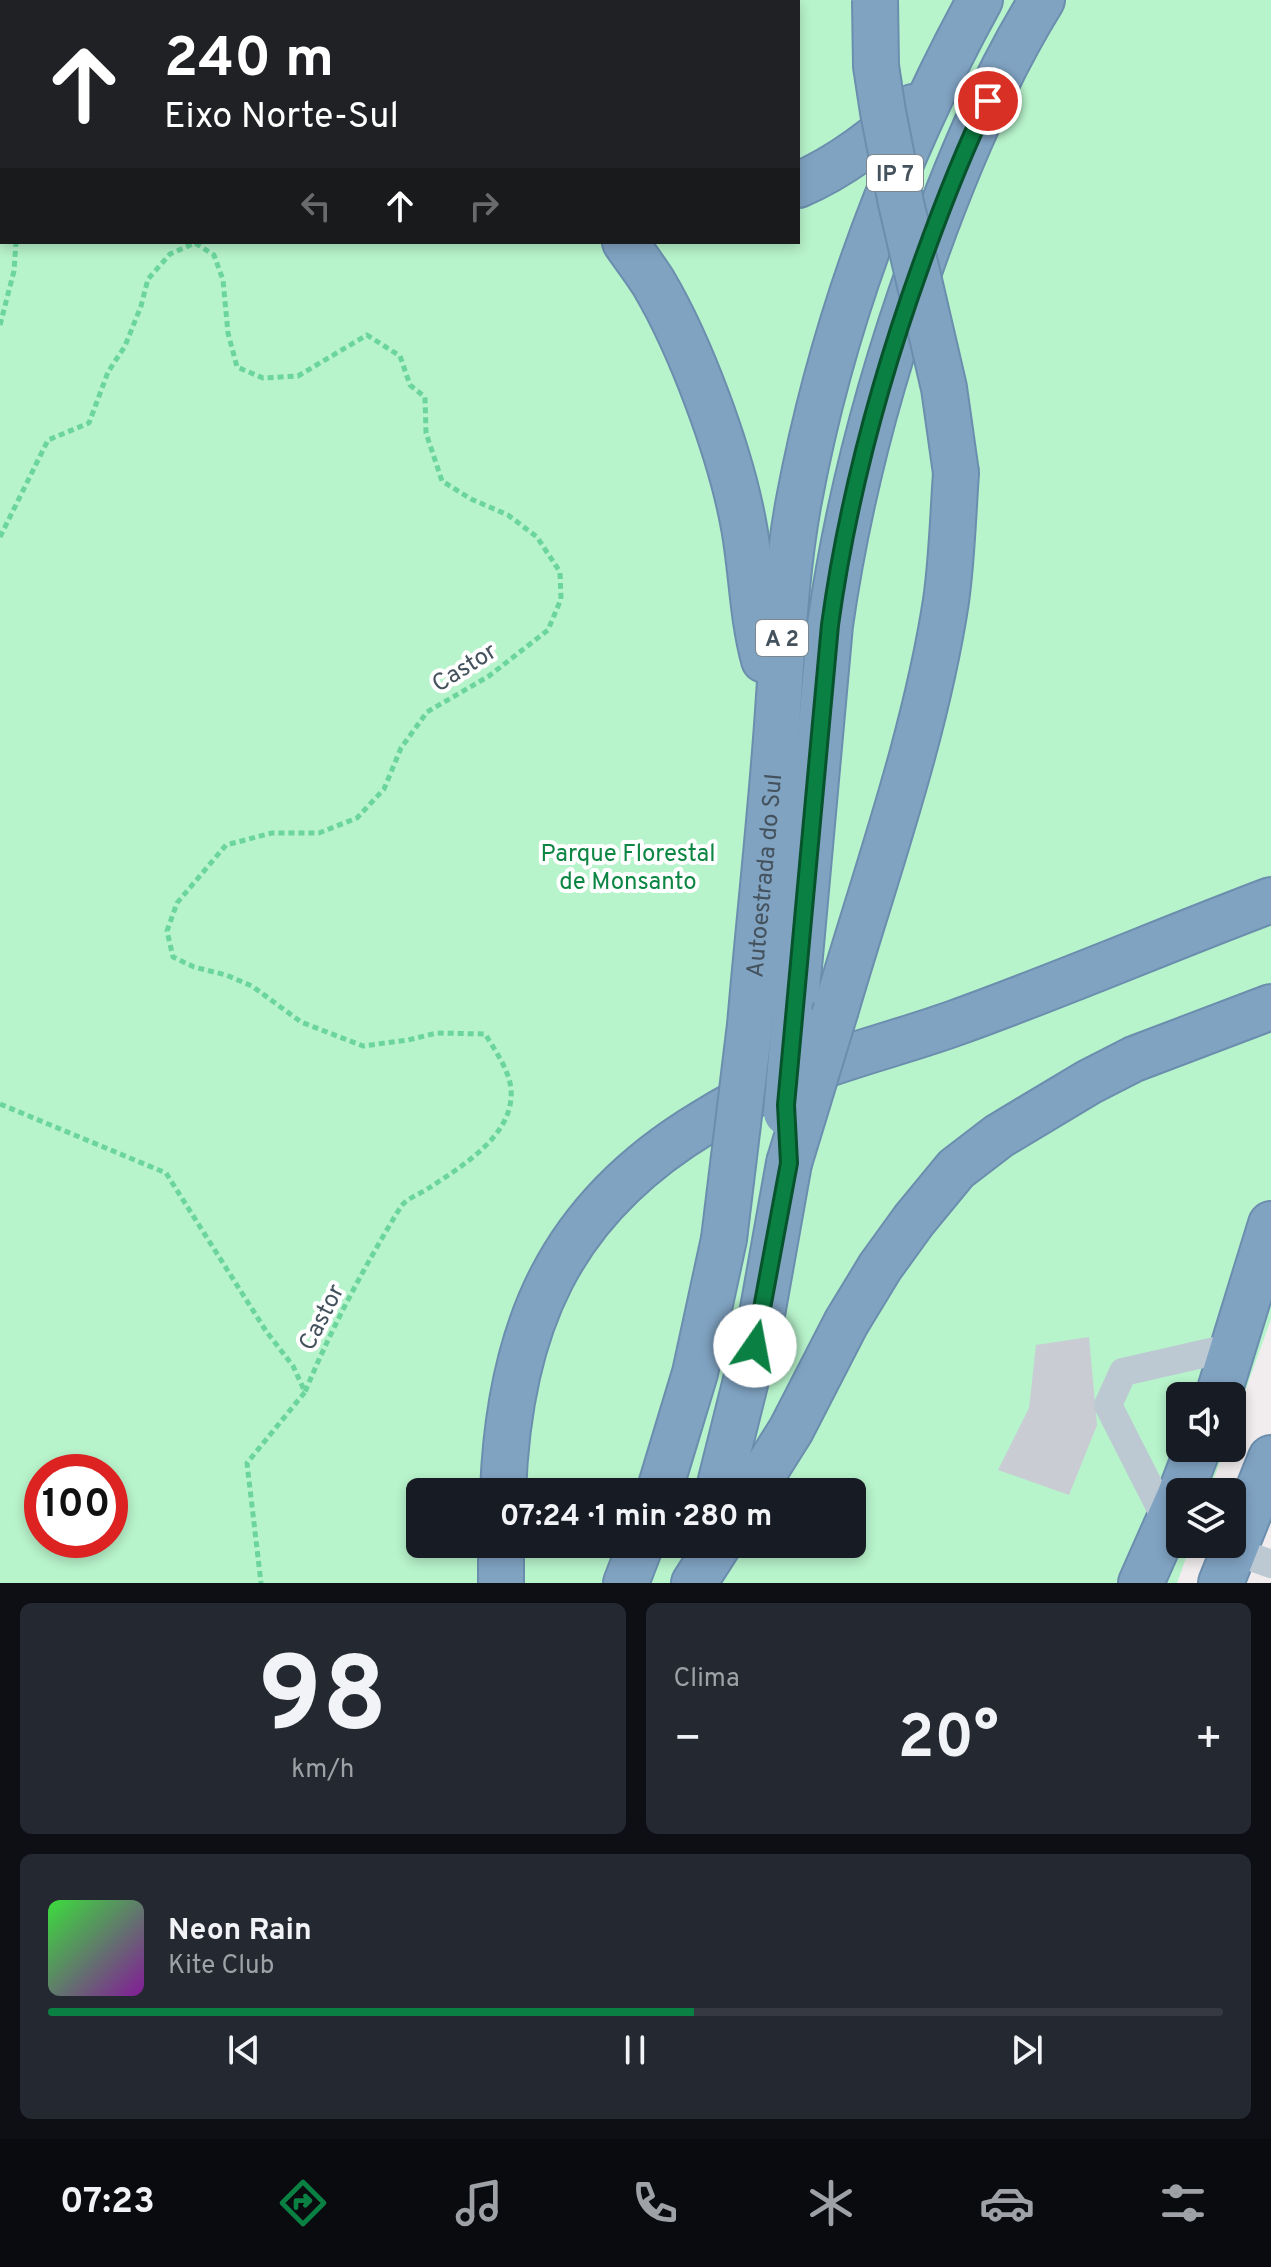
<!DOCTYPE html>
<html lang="pt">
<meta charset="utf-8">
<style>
:root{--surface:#171b24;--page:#242831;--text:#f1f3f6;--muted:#9ea1a6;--line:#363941;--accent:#0b8043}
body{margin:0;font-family:Overpass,sans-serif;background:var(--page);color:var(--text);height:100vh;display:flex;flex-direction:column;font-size:30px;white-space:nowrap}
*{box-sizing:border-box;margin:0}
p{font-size:26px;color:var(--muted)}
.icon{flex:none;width:44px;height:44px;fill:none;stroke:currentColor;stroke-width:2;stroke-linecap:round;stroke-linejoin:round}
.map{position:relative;height:1583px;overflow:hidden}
.details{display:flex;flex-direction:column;gap:20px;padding:20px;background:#0d0f14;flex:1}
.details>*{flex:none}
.guide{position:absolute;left:0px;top:0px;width:800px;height:244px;box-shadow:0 4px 12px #0003;background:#202124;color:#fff;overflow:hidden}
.fabs{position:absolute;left:1166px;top:1382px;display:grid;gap:16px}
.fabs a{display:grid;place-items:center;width:80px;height:80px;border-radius:12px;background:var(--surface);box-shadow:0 4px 12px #0003;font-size:40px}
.speed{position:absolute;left:24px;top:1454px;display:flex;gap:16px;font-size:40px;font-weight:700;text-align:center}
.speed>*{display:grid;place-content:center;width:104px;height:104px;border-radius:50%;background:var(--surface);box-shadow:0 4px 12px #0003;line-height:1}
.speed .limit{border:12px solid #d22;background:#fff;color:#111}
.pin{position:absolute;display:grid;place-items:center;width:68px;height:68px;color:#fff;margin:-34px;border:4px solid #fff;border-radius:50%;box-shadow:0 2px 8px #0007}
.me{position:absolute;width:88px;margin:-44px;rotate:12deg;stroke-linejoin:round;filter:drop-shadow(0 0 6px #0008)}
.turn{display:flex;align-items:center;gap:28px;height:168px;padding:0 32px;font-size:36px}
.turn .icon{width:104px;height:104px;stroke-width:2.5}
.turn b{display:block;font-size:56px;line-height:68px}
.lanes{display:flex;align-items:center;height:76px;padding:0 32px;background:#0003;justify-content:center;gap:40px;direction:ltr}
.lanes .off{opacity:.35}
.big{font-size:60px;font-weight:700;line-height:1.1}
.details .widget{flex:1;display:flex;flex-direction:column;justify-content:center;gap:12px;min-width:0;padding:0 28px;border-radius:12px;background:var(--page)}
.details .dial{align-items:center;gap:0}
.dial b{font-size:104px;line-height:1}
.song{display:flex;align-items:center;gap:24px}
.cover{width:96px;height:96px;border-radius:12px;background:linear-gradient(135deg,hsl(120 70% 55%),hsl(290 70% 35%))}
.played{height:8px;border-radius:4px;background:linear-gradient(90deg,var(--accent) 55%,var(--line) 55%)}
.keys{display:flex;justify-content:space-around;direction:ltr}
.heat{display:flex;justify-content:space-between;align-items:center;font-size:44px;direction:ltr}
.details .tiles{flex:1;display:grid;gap:20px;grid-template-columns:1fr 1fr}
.widget:last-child{grid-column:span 2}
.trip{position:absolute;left:406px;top:1478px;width:460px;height:80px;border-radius:12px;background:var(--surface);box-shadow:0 4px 12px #0003;font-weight:700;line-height:80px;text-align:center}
.tabs{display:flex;height:128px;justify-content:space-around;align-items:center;background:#090b0e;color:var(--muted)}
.tabs .icon{width:56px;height:56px}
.tabs .on{color:var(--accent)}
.tabs b{font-size:36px;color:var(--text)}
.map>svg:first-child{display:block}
.green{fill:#b7f3cb;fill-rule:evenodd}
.building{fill:#c9cdd3}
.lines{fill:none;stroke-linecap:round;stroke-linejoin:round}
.highway-casing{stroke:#6b8eae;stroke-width:48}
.path{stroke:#6bd59c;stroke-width:5;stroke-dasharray:6 4;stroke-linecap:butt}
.street{stroke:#bdc9d2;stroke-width:28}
.highway{stroke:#80a3c2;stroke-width:44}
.highway-bridge-casing{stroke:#6b8eae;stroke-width:48;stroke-linecap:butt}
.highway-bridge{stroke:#80a3c2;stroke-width:44}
.route-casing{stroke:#07532c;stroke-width:20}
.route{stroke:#0b8043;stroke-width:14}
.labels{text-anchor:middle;stroke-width:8;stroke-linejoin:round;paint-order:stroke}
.shield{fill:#fff;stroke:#7c868e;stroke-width:2}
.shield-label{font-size:22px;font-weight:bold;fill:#44525d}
.street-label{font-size:24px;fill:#44525d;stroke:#fff}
.park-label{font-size:24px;fill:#0d8644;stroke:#fff}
</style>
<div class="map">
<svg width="1271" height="1583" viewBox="0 0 1271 1583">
<rect width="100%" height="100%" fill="#f1edee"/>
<path class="green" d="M 0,0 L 1271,0 L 1271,1319 L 1232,1428 L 1232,1396 L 1180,1396 L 1180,1448 L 1225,1448 L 1209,1492 L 1180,1492 L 1180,1544 L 1191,1544 L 1177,1583 L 0,1583 ZM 2,2 L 798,2 L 798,242 L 2,242 ZM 42,1472 L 110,1472 L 110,1540 L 42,1540 ZM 420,1492 L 852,1492 L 852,1544 L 420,1544 Z"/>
<polygon class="building" points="1089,1337 1097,1425 1069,1495 998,1470 1029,1408 1036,1345"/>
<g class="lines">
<g class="highway-casing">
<g id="highway">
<polyline points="349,0 353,2"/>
<polyline points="566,0 566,2"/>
<path d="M 798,185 C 841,167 878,137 913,107"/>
<path d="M 625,242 C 634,255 644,268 653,282 C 691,346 731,454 744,527 C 752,571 752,616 764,660"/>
<path d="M 836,1009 C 875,876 925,738 946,601 C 952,559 953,515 956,473"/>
<path d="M 794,1022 L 830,625 C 848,499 880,379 923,260 C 955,170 992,81 1042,0"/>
<path id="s1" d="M 750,1025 C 759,920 771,816 778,711 C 783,640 786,570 799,500 C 832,324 894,157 980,0"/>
<polyline points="1218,1396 1271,1224"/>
<path d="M 503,1492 C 509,1328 559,1210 703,1123 C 737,1102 774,1083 811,1070 C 859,1052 908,1040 955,1023 C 1061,985 1165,940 1271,900"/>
<polyline points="659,1492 695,1373 724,1239"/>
<polyline points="718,1492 761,1320 789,1163"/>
<polyline points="752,1492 791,1430 846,1323 880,1267 914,1220 956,1169 999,1136 1089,1082 1134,1059 1271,1007"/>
<polyline points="1181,1492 1198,1448"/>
<polyline points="501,1583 501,1544"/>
<polyline points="626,1583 641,1544"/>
<polyline points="694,1583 719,1544"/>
<polyline points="1141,1583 1180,1495"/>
<polyline points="1221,1583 1271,1458"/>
</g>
</g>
<g class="path">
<polyline points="0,192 2,193"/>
<polyline points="0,325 14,271 16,242"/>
<path d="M 0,537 L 48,440 L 89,423 L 108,372 L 125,346 L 141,306 L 148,279 L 170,254 L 195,243 L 214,255 L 223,280 L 228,333 L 237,367 L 263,378 L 298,376 L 367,335 L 400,356 L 410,385 L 425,397 L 426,433 L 442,481 L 471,499 L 508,515 L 537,537 L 560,572 L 561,599 L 548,630 L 489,676 L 427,712 L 401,748 L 384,789 L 357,818 L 319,833 L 272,833 L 226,845 L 177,903 L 167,931 L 173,957 L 194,967 L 226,975 L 252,986 L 301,1022 L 363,1046 L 408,1040 L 437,1033 L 485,1034 C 495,1050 509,1070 511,1089 C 515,1135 462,1166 429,1188 C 420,1194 405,1199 400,1208 C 364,1267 331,1329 305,1392"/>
<polyline points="0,1104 166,1173 266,1331 293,1366 305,1392 247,1463 261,1583"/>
</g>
<g class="street">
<polyline points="1175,1528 1169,1525 1108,1405 1123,1372 1233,1347"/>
<polyline points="1221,1546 1271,1564"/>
</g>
<use href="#highway" class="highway"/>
<g class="highway-bridge-casing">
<g id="highway-bridge">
<polyline points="875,0 876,66 883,112 901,203 944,388 956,473"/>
<polyline points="786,1113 794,1022"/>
<polyline points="789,1163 836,1009"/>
<polyline points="724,1239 750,1025"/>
</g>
</g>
<use href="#highway-bridge" class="highway-bridge"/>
</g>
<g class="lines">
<g class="route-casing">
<path id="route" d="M 755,1346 L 789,1163 L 786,1105 L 830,625 C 847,501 879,382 921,265 C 941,209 962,154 988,101"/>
</g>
<use href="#route" class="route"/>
</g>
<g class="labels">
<g class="shield">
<rect x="867" y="155" width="56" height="36" rx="6"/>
<rect x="756" y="620" width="52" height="36" rx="6"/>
</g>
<g class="shield-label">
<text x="895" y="181">IP 7</text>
<text x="782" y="646">A 2</text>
</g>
<g class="street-label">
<text transform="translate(464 667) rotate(-32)" y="8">Castor</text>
<text dy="8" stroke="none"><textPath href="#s1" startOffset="150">Autoestrada do Sul</textPath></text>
<text transform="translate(321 1317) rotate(-63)" y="8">Castor</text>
</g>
<g class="park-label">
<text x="628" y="861">Parque Florestal<tspan x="628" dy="28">de Monsanto</tspan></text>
</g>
</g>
</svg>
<div class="fabs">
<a><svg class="icon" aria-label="sound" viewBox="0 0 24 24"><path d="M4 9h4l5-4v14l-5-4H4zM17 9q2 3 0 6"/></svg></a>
<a><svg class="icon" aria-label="layers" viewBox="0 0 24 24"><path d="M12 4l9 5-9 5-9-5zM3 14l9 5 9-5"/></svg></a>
</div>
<div class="speed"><div class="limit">100</div></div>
<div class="pin" style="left:988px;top:101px;background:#d93025"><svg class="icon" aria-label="arrive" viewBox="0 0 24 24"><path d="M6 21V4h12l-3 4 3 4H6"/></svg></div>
<svg class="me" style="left:755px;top:1346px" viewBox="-20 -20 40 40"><circle r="19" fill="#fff"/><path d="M0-13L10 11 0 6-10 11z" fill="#0b8043"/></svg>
<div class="trip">07:24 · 1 min · 280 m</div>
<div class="guide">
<div class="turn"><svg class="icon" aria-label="ahead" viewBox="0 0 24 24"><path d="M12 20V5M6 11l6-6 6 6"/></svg><div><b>240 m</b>Eixo Norte-Sul</div></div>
<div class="lanes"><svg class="icon off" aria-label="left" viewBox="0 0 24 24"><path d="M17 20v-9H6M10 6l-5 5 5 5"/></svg><svg class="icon" aria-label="ahead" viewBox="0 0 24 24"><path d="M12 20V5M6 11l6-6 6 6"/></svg><svg class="icon off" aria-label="right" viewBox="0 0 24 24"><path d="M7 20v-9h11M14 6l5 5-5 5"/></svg></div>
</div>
</div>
<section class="details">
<div class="tiles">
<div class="widget dial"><b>98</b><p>km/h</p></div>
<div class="widget"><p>Clima</p>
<div class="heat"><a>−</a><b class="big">20°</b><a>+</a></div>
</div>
<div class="widget">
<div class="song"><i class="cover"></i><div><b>Neon Rain</b><p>Kite Club</p></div></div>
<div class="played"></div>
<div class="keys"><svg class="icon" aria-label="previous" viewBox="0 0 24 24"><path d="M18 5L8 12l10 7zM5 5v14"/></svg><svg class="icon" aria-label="pause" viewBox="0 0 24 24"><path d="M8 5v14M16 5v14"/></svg><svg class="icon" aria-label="next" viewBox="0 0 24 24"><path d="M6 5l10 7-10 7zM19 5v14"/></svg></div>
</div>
</div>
</section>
<nav class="tabs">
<b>07:23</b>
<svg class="icon on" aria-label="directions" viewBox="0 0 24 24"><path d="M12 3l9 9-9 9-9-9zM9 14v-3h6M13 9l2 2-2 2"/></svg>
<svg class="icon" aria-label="music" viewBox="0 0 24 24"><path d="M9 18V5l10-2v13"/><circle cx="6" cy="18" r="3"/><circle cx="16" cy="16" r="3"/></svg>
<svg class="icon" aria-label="phone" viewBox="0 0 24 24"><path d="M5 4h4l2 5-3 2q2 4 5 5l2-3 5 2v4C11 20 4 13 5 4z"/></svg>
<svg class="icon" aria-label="climate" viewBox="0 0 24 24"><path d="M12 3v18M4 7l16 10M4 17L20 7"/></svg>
<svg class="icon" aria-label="car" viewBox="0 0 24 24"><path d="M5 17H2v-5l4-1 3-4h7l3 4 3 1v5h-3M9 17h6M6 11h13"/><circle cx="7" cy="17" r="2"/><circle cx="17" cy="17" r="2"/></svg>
<svg class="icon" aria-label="filters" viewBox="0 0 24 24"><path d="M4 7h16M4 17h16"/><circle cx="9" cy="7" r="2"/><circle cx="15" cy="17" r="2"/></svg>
</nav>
